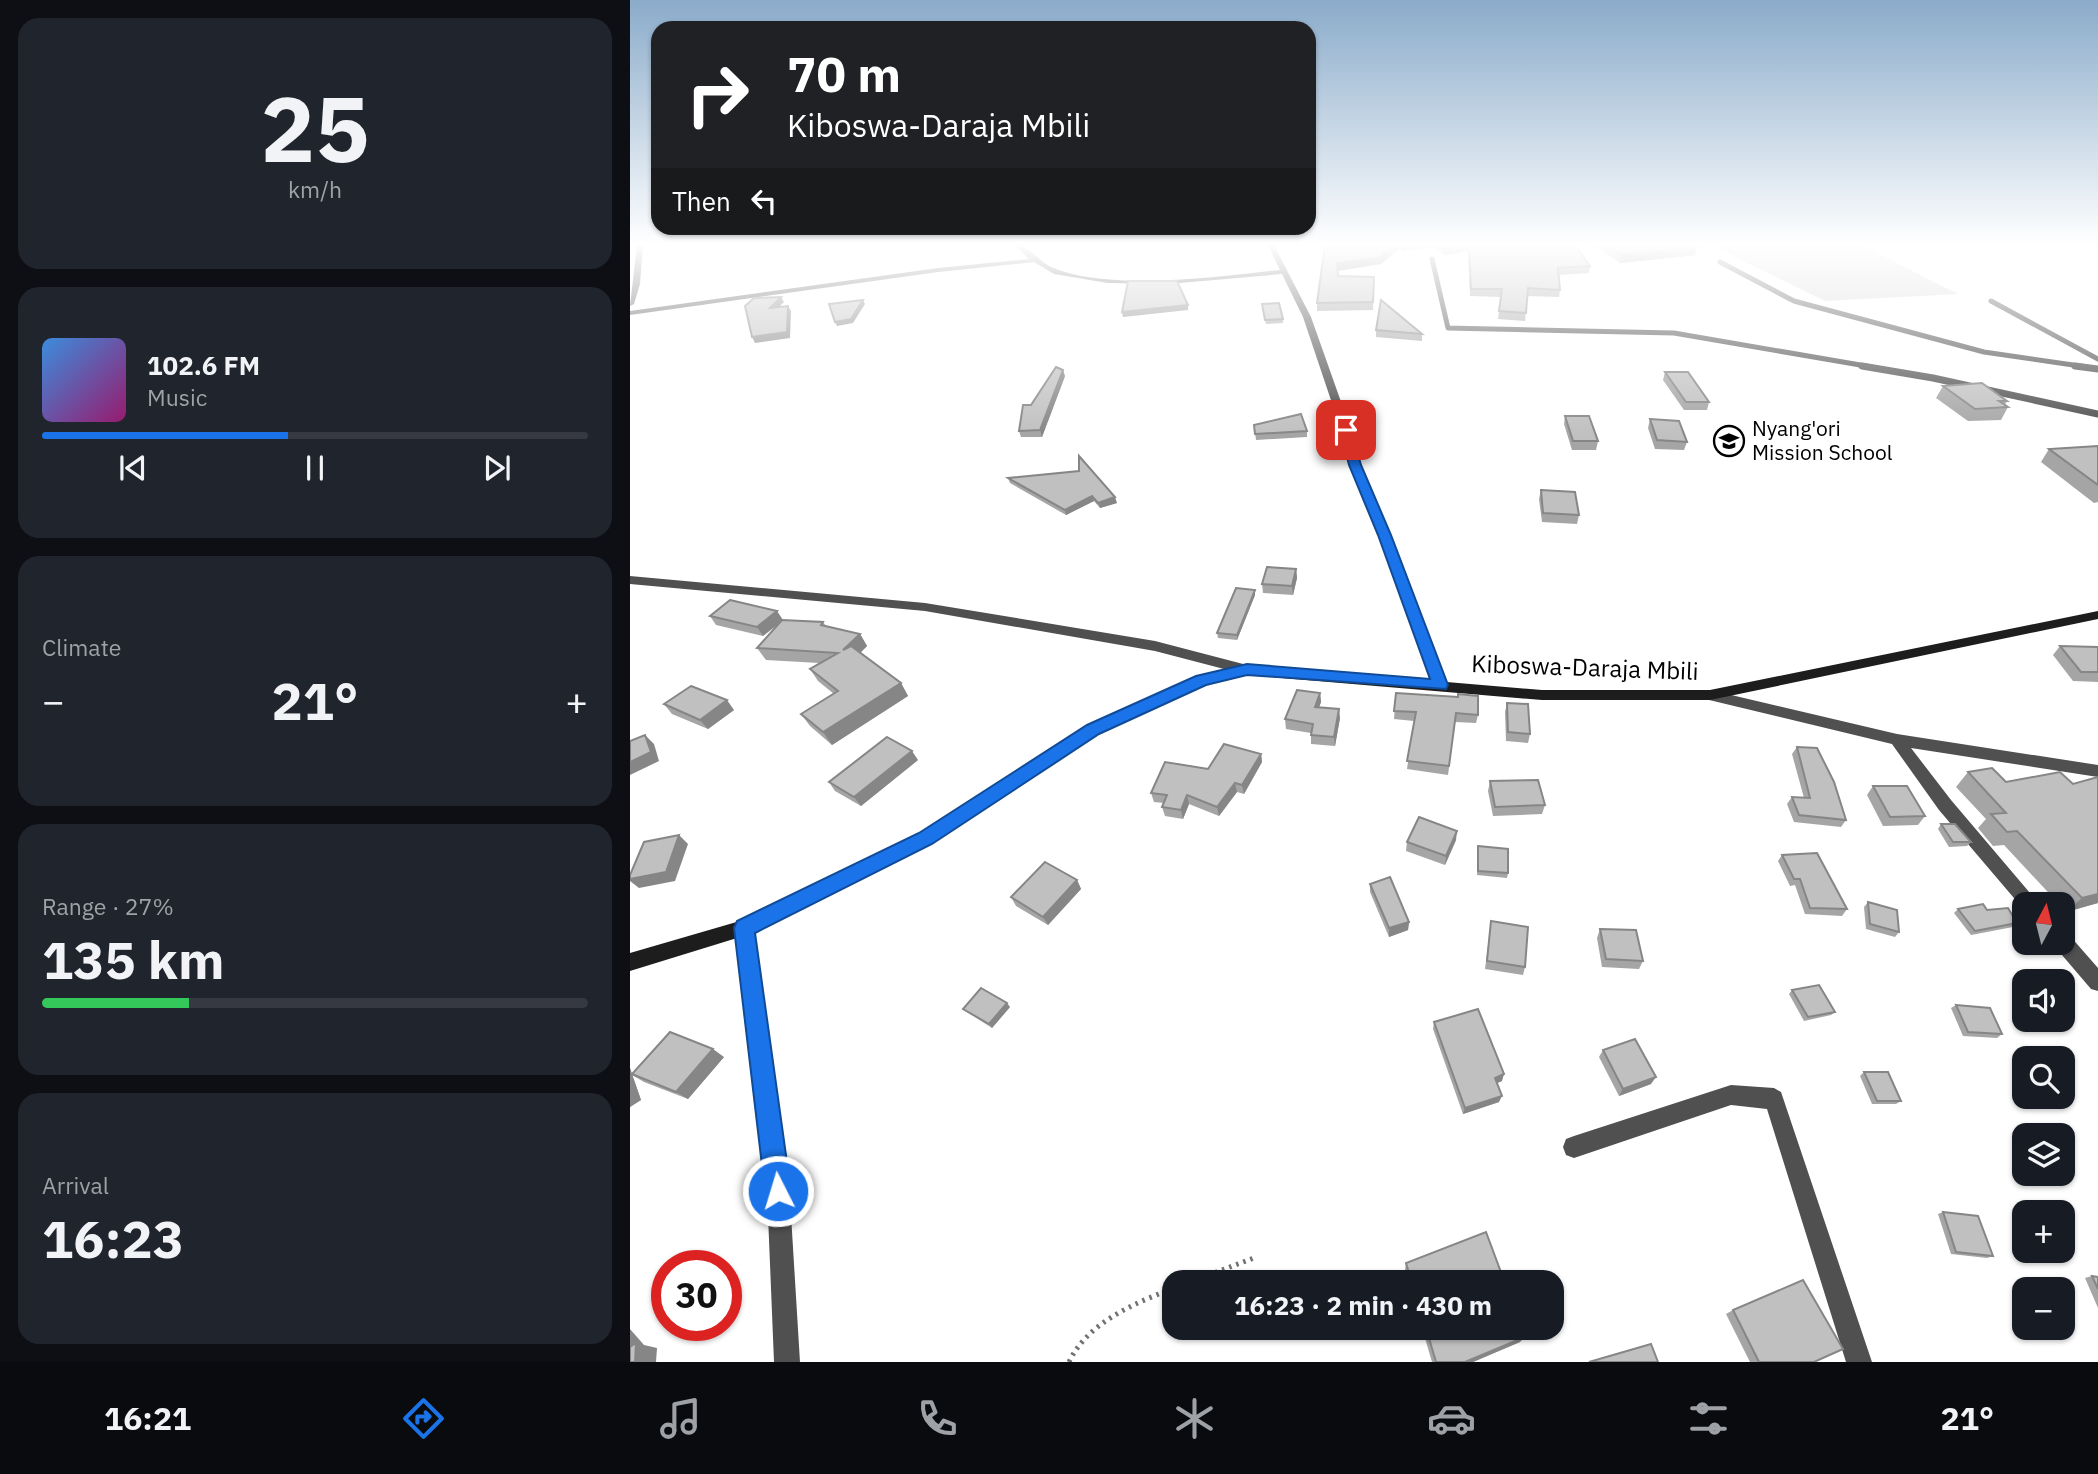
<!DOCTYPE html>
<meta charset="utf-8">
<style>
:root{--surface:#171b24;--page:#20242c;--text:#f1f3f6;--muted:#9ea1a6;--line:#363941;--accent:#1a73e8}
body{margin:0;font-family:"IBM Plex Sans",sans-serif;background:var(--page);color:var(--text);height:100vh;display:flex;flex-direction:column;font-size:26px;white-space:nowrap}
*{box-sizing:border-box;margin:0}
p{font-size:23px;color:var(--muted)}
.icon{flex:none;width:38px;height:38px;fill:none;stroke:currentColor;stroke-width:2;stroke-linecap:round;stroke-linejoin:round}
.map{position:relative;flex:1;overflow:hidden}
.side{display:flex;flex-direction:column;gap:18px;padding:18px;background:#0d0f14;width:630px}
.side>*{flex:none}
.guide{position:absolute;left:21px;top:21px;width:665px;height:214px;border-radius:21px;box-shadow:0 2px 5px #0004;background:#202124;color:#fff;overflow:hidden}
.needle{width:46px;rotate:7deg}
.controls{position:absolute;left:1382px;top:892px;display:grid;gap:14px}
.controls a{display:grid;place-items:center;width:63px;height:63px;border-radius:14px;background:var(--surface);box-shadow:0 2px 5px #0004;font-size:35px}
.speed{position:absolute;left:21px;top:1250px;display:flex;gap:14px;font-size:35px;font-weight:700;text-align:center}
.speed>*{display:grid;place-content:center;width:91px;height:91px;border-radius:50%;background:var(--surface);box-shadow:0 2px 5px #0004;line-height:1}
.speed .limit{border:10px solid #d22;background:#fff;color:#111}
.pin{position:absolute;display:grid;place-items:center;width:60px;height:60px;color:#fff;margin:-30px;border-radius:14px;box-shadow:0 4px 10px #0006}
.me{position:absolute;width:77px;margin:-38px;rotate:355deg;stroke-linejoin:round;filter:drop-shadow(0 0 5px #0008)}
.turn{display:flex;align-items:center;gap:24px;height:147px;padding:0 21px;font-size:32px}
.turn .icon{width:91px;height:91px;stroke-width:2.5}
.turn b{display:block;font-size:49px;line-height:60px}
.then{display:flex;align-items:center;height:66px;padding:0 21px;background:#0003;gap:14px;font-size:26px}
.big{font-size:52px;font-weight:700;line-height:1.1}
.side .card{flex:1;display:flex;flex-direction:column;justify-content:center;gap:10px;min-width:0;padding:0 24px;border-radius:21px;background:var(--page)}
.side .dial{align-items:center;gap:0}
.dial b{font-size:91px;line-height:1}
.song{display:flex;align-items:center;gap:21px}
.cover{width:84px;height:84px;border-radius:10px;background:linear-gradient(135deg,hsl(210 70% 55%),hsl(320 70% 35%))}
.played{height:7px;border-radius:4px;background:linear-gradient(90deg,var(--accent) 45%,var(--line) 45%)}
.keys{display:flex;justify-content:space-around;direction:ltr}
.heat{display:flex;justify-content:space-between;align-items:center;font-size:38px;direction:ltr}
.charge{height:10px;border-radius:5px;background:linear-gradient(90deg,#34c759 27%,var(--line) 0)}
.trip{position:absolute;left:532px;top:1270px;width:402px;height:70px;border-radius:21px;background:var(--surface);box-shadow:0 2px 5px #0004;font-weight:700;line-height:70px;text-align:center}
.tab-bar{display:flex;height:112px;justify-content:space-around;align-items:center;background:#090b0e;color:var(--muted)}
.tab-bar .icon{width:49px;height:49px}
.tab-bar .current{color:var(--accent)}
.tab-bar b{font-size:32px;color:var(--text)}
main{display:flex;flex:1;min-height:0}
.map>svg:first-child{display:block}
.green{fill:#d7d7d7}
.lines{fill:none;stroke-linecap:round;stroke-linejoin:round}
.path{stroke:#727272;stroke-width:5;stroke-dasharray:2.5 5;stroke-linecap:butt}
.service-far1{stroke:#505050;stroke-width:5}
.service{stroke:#505050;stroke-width:7}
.minor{fill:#505050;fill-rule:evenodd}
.secondary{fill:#1d1d1d;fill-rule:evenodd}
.wall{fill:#a5a5a5}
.shaded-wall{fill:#868686}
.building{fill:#c0c0c0;stroke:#868686;stroke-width:2}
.route{fill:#1a73e8;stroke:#114b97;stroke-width:2}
.labels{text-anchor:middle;stroke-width:7;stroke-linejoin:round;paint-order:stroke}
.far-poi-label{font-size:21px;fill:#000;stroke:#fff;text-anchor:start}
.street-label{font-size:24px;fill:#000;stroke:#fff}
</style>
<main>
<section class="side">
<div class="card dial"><b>25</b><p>km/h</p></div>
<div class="card">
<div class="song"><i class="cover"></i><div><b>102.6 FM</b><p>Music</p></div></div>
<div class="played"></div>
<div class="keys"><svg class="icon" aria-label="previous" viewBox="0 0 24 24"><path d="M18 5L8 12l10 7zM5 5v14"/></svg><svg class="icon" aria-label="pause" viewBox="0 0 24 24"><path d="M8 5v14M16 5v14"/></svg><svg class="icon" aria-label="next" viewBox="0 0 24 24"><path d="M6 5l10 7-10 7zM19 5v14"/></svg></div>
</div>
<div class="card"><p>Climate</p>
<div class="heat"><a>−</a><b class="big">21°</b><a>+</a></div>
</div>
<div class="card"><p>Range · 27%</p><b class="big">135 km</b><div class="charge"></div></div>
<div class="card"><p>Arrival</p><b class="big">16:23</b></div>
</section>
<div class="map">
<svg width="1468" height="1362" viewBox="0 0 1468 1362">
<rect width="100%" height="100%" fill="#fff"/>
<polygon class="green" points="1081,245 1231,245 1328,294 1195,301"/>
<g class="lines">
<g class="path">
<polyline points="557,1283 624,1258"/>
<path d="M 439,1362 C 458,1322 505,1303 544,1288"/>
</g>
<g class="service-far1">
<polyline points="802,259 818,328 1044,333 1242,367"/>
<polyline points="1090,262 1164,301 1354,352 1457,367"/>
<polyline points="1361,301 1468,359"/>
</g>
<g class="service">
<polyline points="1232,366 1303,378 1468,414"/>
<polyline points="1445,366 1468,369"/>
</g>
<g class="minor">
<polygon points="7,245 13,245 10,284 4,304 0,306"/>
<path d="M 385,245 C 398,245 409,261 421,267 C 430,271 441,274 451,276 C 516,287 585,277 650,270 L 638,245 L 644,245 L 681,317 L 721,430 L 730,465 L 760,535 L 817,685 L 815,689 L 810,690 L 803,685 L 748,535 L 720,465 L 711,430 L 673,317 L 652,274 L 538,284 L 478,283 L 424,274 L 404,262 L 308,272 L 0,315 L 0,311 L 308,268 L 399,259 Z"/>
<polygon points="0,576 295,603 525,641 617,665 624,670 617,675 525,651 295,611 0,584"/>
<polygon points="1080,690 1267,734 1468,765 1468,777 1281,748 1321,800 1405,899 1408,905 1395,905 1395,911 1309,810 1262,744 1075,699 1073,695 1075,691"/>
<polygon points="114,920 120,922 123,928 158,1166 170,1362 144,1362 136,1166 105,928 108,922"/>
<polygon points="1433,934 1440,936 1468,968 1468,991 1461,989 1426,948 1424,943 1433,943"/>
<polygon points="1101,1085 1144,1088 1151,1092 1242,1362 1216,1362 1137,1109 1101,1105 944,1158 936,1155 933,1147 936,1139 944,1136"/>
</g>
<polygon class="secondary" points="1468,611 1468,619 1080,700 912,700 617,675 574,684 468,733 301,843 120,934 0,971 0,953 110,921 289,833 458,725 566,677 617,665 912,690 1080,690"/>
</g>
<g class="wall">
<polygon points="695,245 945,245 960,266 959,273 929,275 930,290 929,297 897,296 895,321 868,319 871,297 840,296 838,251 814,255 803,247 772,251 770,248 751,264 707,271 708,276 744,277 743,310 687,311 687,303"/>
<polygon points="964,245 1064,245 1065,255 990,263"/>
<polygon points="632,307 653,319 653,323 636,324"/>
<polygon points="746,330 792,334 792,341 746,337"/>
<polygon points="1035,372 1079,402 1077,410 1054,410 1033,380"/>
<polygon points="435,376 412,437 391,437 389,431 401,405"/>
<polygon points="1313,386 1377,401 1375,405 1378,407 1371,420 1338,421 1306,398"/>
<polygon points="935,416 968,441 966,450 942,450 934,424"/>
<polygon points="1020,419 1057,442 1054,450 1025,449 1018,428"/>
<polygon points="624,425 677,431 677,437 626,440"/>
<polygon points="1468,446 1468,502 1464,503 1411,462 1419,449"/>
<polygon points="449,471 487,503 470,508 464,501 436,515 380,483 378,478"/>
<polygon points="911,490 949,515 947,524 912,522 909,499"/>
<polygon points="666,569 667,578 663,595 633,593 632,584"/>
<polygon points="625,595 607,640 588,638 587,633"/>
<polygon points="80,616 193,622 196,626 230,634 237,646 230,653 271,683 278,696 202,745 180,726 171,714 204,694 188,681 180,669 189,663 136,660 127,648 147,625 133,636 86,625"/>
<polygon points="1430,646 1468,647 1468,682 1443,681 1423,655"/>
<polygon points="690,693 691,702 689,707 710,718 705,746 681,744 681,733 656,729 655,719"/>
<polygon points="766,693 848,715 846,723 825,722 818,775 777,769 784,721 764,719"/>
<polygon points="877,703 900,734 898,743 876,741 875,712"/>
<polygon points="34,704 104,710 78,729 42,714"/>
<polygon points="1167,747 1216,820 1211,827 1164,822 1157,804 1162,797 1174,798 1162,754"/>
<polygon points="631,754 632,762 614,794 607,792 589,816 559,804 553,819 535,816 532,807 534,803 524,802 521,793 578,769"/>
<polygon points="288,760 231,806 205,791 199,782"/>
<polygon points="1338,772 1468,903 1436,912 1433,909 1433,905 1430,905 1374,845 1363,846 1348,828 1356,819 1326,787"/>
<polygon points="860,781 915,805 912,814 863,816 858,791"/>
<polygon points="1243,786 1295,816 1288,825 1253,826 1237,795"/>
<polygon points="1311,824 1341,842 1337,846 1319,847 1308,829"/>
<polygon points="826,840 815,865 776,851 777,842"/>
<polygon points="848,846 878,873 877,878 847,875"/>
<polygon points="1152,855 1217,909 1212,916 1175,914 1165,885 1160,886 1148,861"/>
<polygon points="447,880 451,889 418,925 386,906 381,897"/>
<polygon points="740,884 779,922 778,930 759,937 740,892"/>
<polygon points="1238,902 1269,932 1265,937 1236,929 1234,907"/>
<polygon points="1328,909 1357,910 1387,923 1383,927 1341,935 1324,913"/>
<polygon points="861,921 895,967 893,975 855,969"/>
<polygon points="970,929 1013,961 1009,969 972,967 967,938"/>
<polygon points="1162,990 1205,1012 1201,1015 1174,1021 1159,994"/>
<polygon points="1326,1005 1372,1034 1367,1038 1333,1036 1321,1008"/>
<polygon points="380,1007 362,1028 337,1012 333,1009"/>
<polygon points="804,1022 872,1081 867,1083 869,1102 833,1114 803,1029"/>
<polygon points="973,1050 1021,1084 989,1096 969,1057"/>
<polygon points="94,1057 58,1099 14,1082 2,1075 11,1100 0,1107 0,1068 2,1074"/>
<polygon points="1234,1072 1271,1101 1266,1104 1242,1104 1230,1076"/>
<polygon points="1313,1212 1363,1256 1357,1258 1321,1254 1308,1214"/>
<polygon points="776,1263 875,1283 779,1283 775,1270"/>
<polygon points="1462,1276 1468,1277 1468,1308 1455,1278"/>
<polygon points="1103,1310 1184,1362 1120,1362 1096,1314"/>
<polygon points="792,1328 891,1328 890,1342 843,1362 802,1362"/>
</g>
<g class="shaded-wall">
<polygon points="765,245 770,245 770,248 751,264 707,271 707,263"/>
<polygon points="772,245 803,245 803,247 772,251"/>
<polygon points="831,245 839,245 838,251 814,255 815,247"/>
<polygon points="1067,247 1065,255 990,263 991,255"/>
<polygon points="151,297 154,302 143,313 140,308"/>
<polygon points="233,300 235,304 223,323 207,326 205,322"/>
<polygon points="558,305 558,310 493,317 492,312"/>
<polygon points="158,306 161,311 160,338 125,343 122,337"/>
<polygon points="433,370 435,376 412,437 410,430"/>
<polygon points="462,496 464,501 436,515 435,510"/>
<polygon points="485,497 487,503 470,508 468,503"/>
<polygon points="666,569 667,578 663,595 662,586"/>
<polygon points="625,590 625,595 607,640 607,635"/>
<polygon points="147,611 153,620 133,636 127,627"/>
<polygon points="230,634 237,646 221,662 213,650"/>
<polygon points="271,683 278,696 202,745 193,732"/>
<polygon points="690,693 691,702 686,716 685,707"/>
<polygon points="97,700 104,710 78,729 70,720"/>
<polygon points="709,709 710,718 705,746 704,737"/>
<polygon points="15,735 24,744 29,761 0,775 0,762"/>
<polygon points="282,751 288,760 231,806 224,797"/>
<polygon points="631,754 632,762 614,794 612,785"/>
<polygon points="605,783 607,792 589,816 587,807"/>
<polygon points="557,795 559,804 553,819 551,810"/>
<polygon points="827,831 826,840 815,865 816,856"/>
<polygon points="49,835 58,844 45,881 9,888 0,881 0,879"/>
<polygon points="447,880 451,889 418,925 413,917"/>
<polygon points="1468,894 1468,903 1436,912 1452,898"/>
<polygon points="779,922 778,930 759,937 759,928"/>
<polygon points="377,1003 380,1007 362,1028 359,1024"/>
<polygon points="83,1049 94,1057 58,1099 46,1092"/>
<polygon points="0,1068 11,1100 0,1107"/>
<polygon points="874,1074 872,1081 862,1085 865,1078"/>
<polygon points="1026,1077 1021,1084 989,1096 993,1089"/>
<polygon points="872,1096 869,1102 833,1114 835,1108"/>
<polygon points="0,1329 14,1345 27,1348 26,1362 5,1362 0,1348"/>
<polygon points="895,1337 890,1342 843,1362 835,1362"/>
</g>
<g class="building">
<polygon points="695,245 765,245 751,257 707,263 708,276 744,277 743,302 687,303"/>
<polygon points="811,245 831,245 815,247"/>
<polygon points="839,245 945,245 960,266 928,268 930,290 898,288 896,313 869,311 872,289 841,289"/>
<polygon points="976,245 1064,245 1067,247 991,255"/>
<polygon points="498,281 547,281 558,305 492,312"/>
<polygon points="151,297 140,308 158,306 157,332 122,337 115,306 124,298"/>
<polygon points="233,300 221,319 205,322 199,304"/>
<polygon points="751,300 792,334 746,330"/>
<polygon points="649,303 653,319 635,320 632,304"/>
<polygon points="426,367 433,370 410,430 389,431 393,405 401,405"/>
<polygon points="1035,372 1058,372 1079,402 1056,402"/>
<polygon points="1352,383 1377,401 1369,401 1378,407 1345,409 1313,386"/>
<polygon points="671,414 677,431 625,434 624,425"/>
<polygon points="935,416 959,416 968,441 943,441"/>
<polygon points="1020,419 1049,421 1057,442 1027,440"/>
<polygon points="1468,446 1468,485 1419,449"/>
<polygon points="449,456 485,497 468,503 462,496 435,510 378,478 449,471"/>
<polygon points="911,490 945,492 949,515 913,513"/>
<polygon points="637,567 666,569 662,586 632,584"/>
<polygon points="606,588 625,590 607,635 587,633"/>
<polygon points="100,600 147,611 127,627 80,616"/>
<polygon points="152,620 193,622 191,625 230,634 213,650 221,646 271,683 193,732 171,714 208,691 180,669 208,653 127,648"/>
<polygon points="1430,646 1468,647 1468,672 1451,672"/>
<polygon points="61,686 97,700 70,720 34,704"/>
<polygon points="667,690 690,693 685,707 709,709 704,737 681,735 683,724 655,719"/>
<polygon points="766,693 828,697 828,694 848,696 848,715 826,713 819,766 777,761 786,712 764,711"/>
<polygon points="877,703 898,704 900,734 878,732"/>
<polygon points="15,735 21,752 0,762 0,741"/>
<polygon points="257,737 282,751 224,797 199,782"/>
<polygon points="594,744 631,754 612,785 605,783 587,807 557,795 551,810 532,807 537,795 521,793 535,762 578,769"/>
<polygon points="1167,747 1187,748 1204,782 1216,820 1169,815 1162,797 1180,798"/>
<polygon points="1362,768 1376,782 1430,772 1443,784 1468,777 1468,894 1452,898 1387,831 1377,832 1361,814 1376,813 1338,772"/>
<polygon points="908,780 915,805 865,807 860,781"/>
<polygon points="1243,786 1277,786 1295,816 1260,817"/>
<polygon points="789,817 827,831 816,856 777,842"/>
<polygon points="1311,824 1325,824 1341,842 1323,842"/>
<polygon points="49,835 36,872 0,879 0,875 14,842"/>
<polygon points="848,846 878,849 878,873 848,871"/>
<polygon points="1187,853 1217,909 1180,908 1170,879 1164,879 1152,855"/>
<polygon points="415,862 447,880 413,917 381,897"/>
<polygon points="760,877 779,922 759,928 740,884"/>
<polygon points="1238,902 1267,910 1269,932 1240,924"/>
<polygon points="1353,904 1357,910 1378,908 1387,923 1345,931 1328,909"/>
<polygon points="861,921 898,927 895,967 857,961"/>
<polygon points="970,929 1006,930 1013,961 976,959"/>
<polygon points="1189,985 1205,1012 1178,1017 1162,990"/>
<polygon points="351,988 377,1003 359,1024 333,1009"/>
<polygon points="1326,1005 1360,1008 1372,1034 1338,1032"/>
<polygon points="848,1009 874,1074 865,1078 872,1096 835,1108 804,1022"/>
<polygon points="40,1032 83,1049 46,1092 2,1074"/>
<polygon points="1005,1039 1026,1077 993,1089 973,1050"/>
<polygon points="1234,1072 1258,1072 1271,1101 1247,1101"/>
<polygon points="1313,1212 1348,1216 1363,1256 1326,1252"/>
<polygon points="856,1232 875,1283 782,1283 776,1263"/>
<polygon points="1462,1276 1468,1277 1468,1289"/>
<polygon points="1173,1280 1213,1349 1184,1362 1129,1362 1103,1310"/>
<polygon points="796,1328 891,1328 895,1337 835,1362 806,1362"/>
<polygon points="6,1343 5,1362 0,1362 0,1347"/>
<polygon points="1021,1344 1028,1362 959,1362"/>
</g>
<linearGradient id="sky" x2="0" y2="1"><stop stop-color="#8aabca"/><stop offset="0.56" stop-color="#fff"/><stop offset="1" stop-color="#fff" stop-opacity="0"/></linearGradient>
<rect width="1468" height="436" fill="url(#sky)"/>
<polygon class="route" points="716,427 721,430 731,465 761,535 818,685 816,689 617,675 576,685 469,734 302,844 125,933 161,1191 157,1200 148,1203 139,1200 135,1191 104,928 107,921 289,833 457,725 566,676 617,664 800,679 748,535 719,465 710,430"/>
<defs>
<g id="school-ring" transform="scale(1.575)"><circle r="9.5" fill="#fff" stroke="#000" stroke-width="1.5"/><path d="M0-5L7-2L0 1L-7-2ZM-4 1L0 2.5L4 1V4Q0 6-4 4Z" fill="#000"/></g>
</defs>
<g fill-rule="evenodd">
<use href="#school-ring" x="1099" y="441"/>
</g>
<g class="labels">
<g class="far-poi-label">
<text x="1122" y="436">Nyang'ori<tspan x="1122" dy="24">Mission School</tspan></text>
</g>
<g class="street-label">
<text transform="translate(955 668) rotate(2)" y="8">Kiboswa-Daraja Mbili</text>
</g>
</g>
</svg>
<div class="controls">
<a><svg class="needle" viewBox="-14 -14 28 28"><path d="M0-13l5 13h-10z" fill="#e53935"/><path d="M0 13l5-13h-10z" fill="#9ea1a6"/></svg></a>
<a><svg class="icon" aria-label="sound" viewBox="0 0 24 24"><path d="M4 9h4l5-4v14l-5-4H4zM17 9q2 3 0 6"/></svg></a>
<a><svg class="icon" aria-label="search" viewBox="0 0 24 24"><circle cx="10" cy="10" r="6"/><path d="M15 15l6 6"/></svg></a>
<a><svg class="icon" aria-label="layers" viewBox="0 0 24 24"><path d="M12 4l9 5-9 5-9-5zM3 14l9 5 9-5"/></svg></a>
<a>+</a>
<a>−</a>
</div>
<div class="speed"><div class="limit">30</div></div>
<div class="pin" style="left:716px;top:430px;background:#d93025"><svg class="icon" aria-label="arrive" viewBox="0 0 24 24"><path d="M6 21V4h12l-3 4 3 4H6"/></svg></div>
<svg class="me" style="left:148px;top:1191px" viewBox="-20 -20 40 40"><circle r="17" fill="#1a73e8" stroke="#fff" stroke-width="3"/><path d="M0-11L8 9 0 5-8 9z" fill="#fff"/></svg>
<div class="trip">16:23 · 2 min · 430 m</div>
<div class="guide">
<div class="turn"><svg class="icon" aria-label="right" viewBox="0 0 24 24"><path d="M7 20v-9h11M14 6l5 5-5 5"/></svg><div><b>70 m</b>Kiboswa-Daraja Mbili</div></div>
<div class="then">Then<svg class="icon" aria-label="left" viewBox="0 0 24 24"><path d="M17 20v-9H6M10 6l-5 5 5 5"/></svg></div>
</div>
</div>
</main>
<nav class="tab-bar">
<b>16:21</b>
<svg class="icon current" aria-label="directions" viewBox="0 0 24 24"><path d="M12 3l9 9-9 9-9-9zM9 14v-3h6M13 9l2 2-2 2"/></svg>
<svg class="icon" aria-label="music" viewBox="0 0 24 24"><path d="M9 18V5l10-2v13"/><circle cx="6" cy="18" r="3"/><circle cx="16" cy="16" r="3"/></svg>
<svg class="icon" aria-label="phone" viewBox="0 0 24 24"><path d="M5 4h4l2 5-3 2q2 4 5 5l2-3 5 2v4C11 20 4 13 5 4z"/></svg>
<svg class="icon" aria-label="climate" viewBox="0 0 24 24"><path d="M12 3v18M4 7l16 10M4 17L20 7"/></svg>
<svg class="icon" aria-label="car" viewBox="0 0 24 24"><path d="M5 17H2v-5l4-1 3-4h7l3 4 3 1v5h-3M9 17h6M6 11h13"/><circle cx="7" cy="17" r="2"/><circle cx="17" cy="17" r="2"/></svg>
<svg class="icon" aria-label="filters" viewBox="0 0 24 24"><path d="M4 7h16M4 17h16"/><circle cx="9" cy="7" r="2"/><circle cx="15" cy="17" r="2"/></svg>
<b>21°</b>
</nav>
